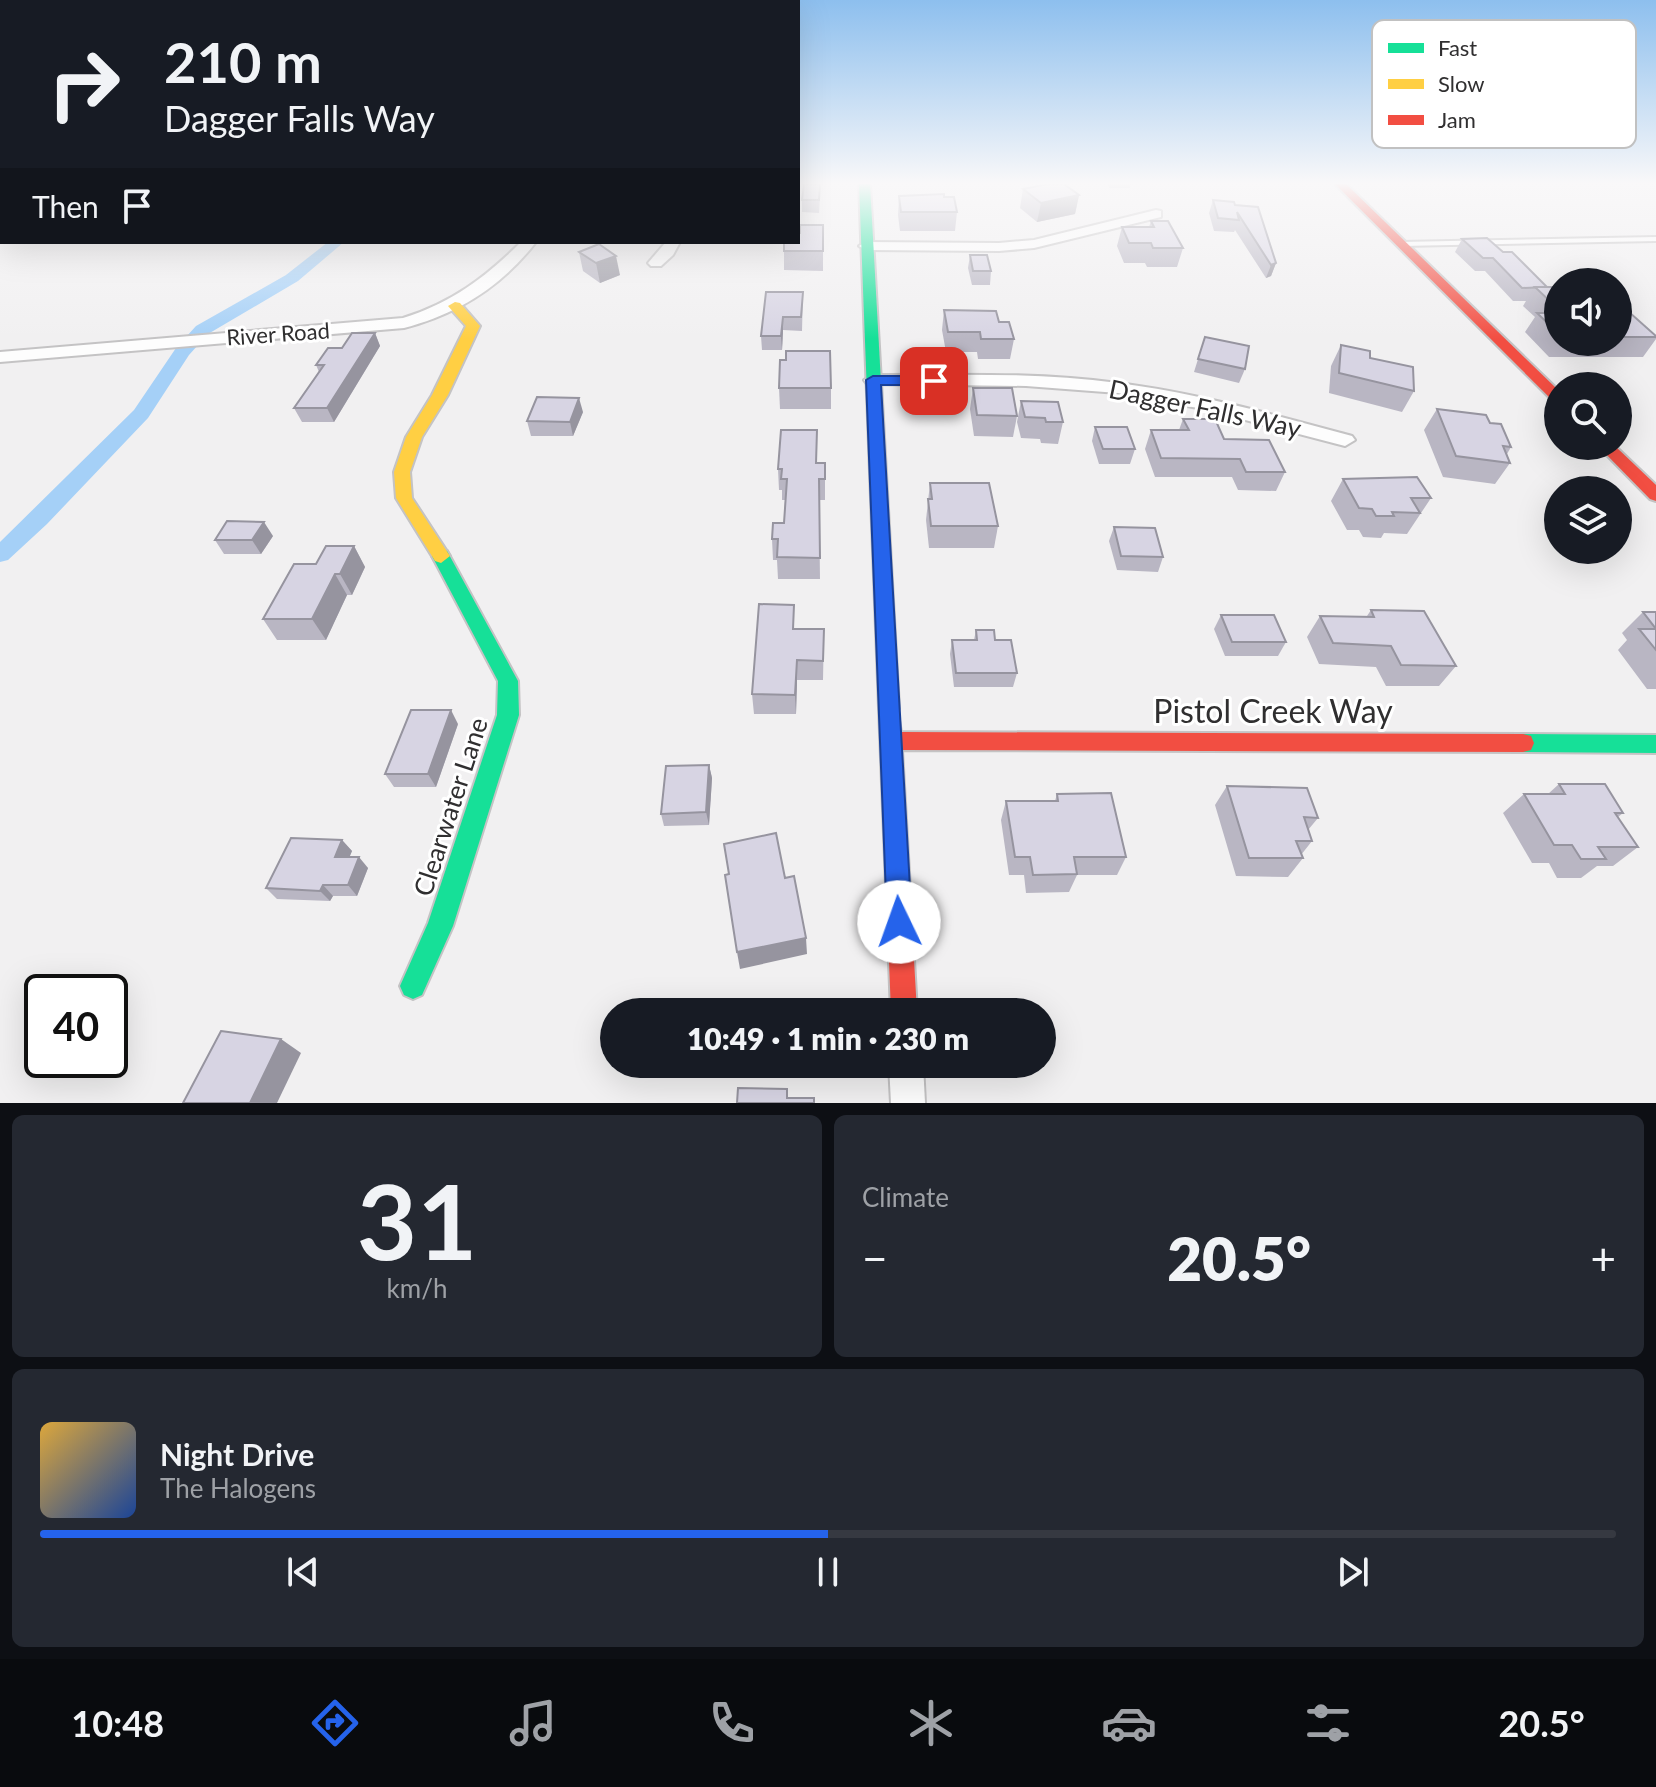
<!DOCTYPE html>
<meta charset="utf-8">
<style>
:root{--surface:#171b24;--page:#242831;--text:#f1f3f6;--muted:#9ea1a6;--line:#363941;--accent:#2563eb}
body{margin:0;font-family:Lato,sans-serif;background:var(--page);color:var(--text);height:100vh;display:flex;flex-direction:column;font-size:30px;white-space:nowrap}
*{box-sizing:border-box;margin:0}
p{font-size:26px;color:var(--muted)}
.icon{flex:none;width:44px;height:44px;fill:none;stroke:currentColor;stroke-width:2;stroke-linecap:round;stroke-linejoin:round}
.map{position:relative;height:1103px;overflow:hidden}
.details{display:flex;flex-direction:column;gap:12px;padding:12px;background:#0d0f14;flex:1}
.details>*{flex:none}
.top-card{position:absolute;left:0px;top:0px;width:800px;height:244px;box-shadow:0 8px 32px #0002;background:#171b24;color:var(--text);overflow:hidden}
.tools{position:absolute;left:1544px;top:268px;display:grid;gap:16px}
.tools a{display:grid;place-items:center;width:88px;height:88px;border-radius:50%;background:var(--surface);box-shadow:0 8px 32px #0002;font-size:40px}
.speed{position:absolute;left:24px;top:974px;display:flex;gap:16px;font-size:40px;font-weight:700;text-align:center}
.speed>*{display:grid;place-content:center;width:104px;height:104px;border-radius:50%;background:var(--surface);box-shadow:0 8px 32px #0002;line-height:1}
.speed .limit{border:4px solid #111;border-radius:12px;background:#fff;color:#111}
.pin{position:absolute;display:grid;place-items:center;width:68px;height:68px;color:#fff;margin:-34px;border-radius:16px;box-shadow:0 4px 12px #0006}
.me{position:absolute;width:88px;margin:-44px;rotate:357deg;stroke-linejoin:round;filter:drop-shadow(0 0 6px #0008)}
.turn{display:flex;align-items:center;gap:28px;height:168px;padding:0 32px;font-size:36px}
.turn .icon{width:104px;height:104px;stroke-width:2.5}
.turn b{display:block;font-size:56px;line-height:68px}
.then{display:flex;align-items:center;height:76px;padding:0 32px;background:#0003;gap:16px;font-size:30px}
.big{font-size:60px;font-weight:800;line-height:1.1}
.details .widget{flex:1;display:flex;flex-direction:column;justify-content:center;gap:12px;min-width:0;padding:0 28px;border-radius:12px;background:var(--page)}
.details .dial{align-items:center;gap:0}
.dial b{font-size:104px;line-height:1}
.song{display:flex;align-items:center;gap:24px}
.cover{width:96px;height:96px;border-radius:12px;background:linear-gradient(135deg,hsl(40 70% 55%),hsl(220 70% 35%))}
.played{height:8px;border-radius:4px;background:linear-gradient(90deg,var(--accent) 50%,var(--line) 50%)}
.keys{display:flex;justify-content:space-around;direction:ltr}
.heat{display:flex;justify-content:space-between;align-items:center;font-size:44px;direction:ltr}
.details .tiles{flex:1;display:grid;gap:12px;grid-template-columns:1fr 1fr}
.widget:last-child{grid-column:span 2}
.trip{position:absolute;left:600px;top:998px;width:456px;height:80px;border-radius:40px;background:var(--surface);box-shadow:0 8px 32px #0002;font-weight:800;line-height:80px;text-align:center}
.tab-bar{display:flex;height:128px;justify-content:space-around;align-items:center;background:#090b0e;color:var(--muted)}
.tab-bar .icon{width:56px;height:56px}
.tab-bar .on{color:var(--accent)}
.tab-bar b{font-size:36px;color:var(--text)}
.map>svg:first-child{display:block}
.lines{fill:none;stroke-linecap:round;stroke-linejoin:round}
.canal{fill:#a5d0f7;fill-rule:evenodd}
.lane-casing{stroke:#c4c3c4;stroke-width:4}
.street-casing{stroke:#c4c3c4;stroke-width:4}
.fast-casing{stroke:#c4c3c4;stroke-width:4}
.slow-casing{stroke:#c4c3c4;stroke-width:4}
.jam-casing{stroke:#c4c3c4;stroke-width:4}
.lane{fill:#fdfdfd;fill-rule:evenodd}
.street{fill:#fdfdfd;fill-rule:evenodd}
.fast{fill:#16e098;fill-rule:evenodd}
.slow{fill:#ffcf43;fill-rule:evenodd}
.jam{fill:#f24e42;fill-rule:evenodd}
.wall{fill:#b9b6c3}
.shaded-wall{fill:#96949f}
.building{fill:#d7d4e3;stroke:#96949f;stroke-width:2}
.route{fill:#2563eb;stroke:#184099;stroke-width:2}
.labels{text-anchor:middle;stroke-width:6;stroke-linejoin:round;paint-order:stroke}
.far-street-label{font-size:22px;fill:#302f30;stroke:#fff}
.street-label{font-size:26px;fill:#302f30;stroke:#fff}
.near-street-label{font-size:32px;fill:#302f30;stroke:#fff}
.key{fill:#fff;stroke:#c1c1c1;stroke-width:2}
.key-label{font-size:22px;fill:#302f30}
</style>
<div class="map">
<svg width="1656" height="1103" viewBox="0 0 1656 1103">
<rect width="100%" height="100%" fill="#f1f0f1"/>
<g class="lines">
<polygon class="canal" points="328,242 344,242 298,281 208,334 189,355 148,418 47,524 8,560 0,562 0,542 134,410 176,348 196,326 286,275"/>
<g class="lane-casing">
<polygon id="lane" points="1656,237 1656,241 1401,246 1397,244 1401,242"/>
</g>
<g class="street-casing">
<g id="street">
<polygon points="1156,210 1161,211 1161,217 1034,248 999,251 866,250 859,246 866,242 999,243 1034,240"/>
<path d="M 521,242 L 536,242 C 502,286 458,314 404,328 L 0,362 L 0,352 L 403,318 C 451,303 485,278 521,242 Z"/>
<polygon points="666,242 680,242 673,255 661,266 651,266 648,263"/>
<path d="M 873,375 C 955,375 1037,372 1118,383 C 1197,393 1275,415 1352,436 L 1355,440 L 1345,446 L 1203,409 L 1118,393 L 1026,386 L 867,384 L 864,380 Z"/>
<polygon points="889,1064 923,1064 925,1103 891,1103"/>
</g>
</g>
<g class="fast-casing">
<g id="fast">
<polygon points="859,184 870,184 899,708 896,714 889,717 882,714 879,708"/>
<polygon points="441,549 447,551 518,681 519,715 453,926 422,995 413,999 404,995 400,986 428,923 497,715 498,681 432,556"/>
<polygon points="1523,734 1656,735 1656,753 1523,752 1515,750 1512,743 1515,736"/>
</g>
</g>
<g class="slow-casing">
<polygon id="slow" points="455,302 460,303 480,326 448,395 422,437 410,472 412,498 450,556 441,563 435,561 396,498 394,472 406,437 432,395 466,326 448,306"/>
</g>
<g class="jam-casing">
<g id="jam">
<polygon points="1335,184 1346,184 1558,390 1558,403 1553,401"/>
<polygon points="1598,446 1615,446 1656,485 1656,501 1650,499"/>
<polygon points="889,699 896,702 901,732 1523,734 1531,736 1534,743 1531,750 1523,752 902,750 917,1012 891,1012 879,708 882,702"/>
</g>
</g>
<use href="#lane" class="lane"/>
<use href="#street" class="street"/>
<use href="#fast" class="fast"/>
<use href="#slow" class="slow"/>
<use href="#jam" class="jam"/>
</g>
<g class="wall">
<polygon points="1107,184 1131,184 1130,188 1109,188"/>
<polygon points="1023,189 1079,195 1075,214 1037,222 1020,208"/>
<polygon points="820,196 819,213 802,212 802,200"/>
<polygon points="899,196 944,197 957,212 955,231 900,231 898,215"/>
<polygon points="1213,200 1235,205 1276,263 1271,276 1266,278 1235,230 1234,232 1214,231 1209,213"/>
<polygon points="1151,221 1183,248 1177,267 1147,267 1145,263 1124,263 1117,246 1122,227 1149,227"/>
<polygon points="823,225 823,271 784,270 784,251"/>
<polygon points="1462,239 1503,252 1547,287 1558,287 1558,342 1618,342 1618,312 1656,336 1656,339 1643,357 1549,357 1525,332 1535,317 1523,306 1526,301 1513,301 1485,271 1475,271 1455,252"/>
<polygon points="579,252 620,275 600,283 583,271"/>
<polygon points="970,255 991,271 990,285 972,285 968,268"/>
<polygon points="803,292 802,331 783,330 782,350 762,350 761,336"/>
<polygon points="944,310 999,322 1014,339 1010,359 978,359 977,352 946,352 942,330"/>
<polygon points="375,333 380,346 334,422 302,422 294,408 319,372 316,365 342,348"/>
<polygon points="1205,337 1245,369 1239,383 1194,372"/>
<polygon points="1341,345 1370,358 1414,391 1402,412 1329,393 1331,366"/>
<polygon points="786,360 831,388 831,409 780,409 779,388"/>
<polygon points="973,388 1017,416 1013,437 974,436 970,409"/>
<polygon points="1021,401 1063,422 1058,444 1041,443 1040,439 1021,438 1017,422"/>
<polygon points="1437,409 1490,423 1511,447 1507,454 1510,463 1495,484 1443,477 1424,430"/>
<polygon points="583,412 573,436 531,436 527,421"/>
<polygon points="1183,419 1224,439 1285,472 1276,491 1238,490 1232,477 1155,477 1145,449 1151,430 1179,430"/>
<polygon points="1095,427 1135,449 1130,464 1099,464 1092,441"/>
<polygon points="817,463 825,463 825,500 819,500 820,579 778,579 777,560 773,560 772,539 784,523 785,500 782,500 782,490 779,490 778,469"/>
<polygon points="1343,479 1431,498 1407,534 1384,533 1381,538 1363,537 1359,530 1347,530 1331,501"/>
<polygon points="930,483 998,526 994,548 929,548 926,520"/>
<polygon points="1114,527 1163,557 1158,572 1117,570 1109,541"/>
<polygon points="273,536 261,554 224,554 215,540"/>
<polygon points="354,546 365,567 352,595 347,595 326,640 277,640 263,619 316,564"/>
<polygon points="1371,610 1456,666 1439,686 1386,686 1376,667 1319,664 1307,637 1320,616 1367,616"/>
<polygon points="1643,612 1656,612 1656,689 1647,689 1618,650 1627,640 1622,633"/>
<polygon points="1221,615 1286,642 1278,656 1225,656 1214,629"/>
<polygon points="794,629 824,629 823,680 797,680 796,714 754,714 752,694"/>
<polygon points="976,630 995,640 1017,673 1013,687 954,687 950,654 952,640 974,640"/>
<polygon points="458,724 436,787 394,787 385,774"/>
<polygon points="709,765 712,778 709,825 664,826 661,814"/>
<polygon points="1559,784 1623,813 1618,817 1638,847 1613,866 1597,866 1581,878 1557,878 1549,863 1532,863 1503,813 1524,794 1548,794"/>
<polygon points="1227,786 1318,818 1308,830 1312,841 1301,855 1303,858 1288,877 1236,876 1215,805"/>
<polygon points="1057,794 1126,857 1117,875 1077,875 1069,892 1026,893 1024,875 1009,875 1001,820 1006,801 1055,801"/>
<polygon points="342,840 352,851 349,857 368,868 357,896 333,896 330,901 277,899 266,888"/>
</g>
<g class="shaded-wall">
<polygon points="2,188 2,207 0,208 0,190"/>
<polygon points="1079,195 1075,214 1037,222 1041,203"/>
<polygon points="616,256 620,275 600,283 596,263"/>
<polygon points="1276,263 1271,276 1266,278 1271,265"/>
<polygon points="783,317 783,330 782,350 781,336"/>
<polygon points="375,333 380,346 334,422 327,408"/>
<polygon points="579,398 583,412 573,436 570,422"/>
<polygon points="264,522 273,536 261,554 252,540"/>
<polygon points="354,546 365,567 352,595 340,574"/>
<polygon points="335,574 347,595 326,640 312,619"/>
<polygon points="797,660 797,680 796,714 795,695"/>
<polygon points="451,710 458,724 436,787 428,774"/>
<polygon points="709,765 712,778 709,825 706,812"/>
<polygon points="342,840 352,851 345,868 335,857"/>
<polygon points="359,857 368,868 357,896 348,885"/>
<polygon points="323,885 333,896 330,901 320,891"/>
<polygon points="806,938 807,954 740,969 737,952"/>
<polygon points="281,1039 301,1053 277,1103 250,1103"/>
</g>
<g class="building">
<polygon points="804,184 820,184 819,200 802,200"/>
<polygon points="1048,184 1064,184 1079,195 1041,203 1023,189"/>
<polygon points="944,194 944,197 954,197 957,212 901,212 899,196"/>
<polygon points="1213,200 1234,202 1235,205 1258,207 1276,263 1271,265 1237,212 1239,220 1218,218"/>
<polygon points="1151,221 1168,221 1183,248 1153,248 1151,243 1129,243 1122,227 1154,227"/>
<polygon points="800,225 823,225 823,251 784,251 784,242 798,242 798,233 800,233"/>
<polygon points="1487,238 1503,252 1512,252 1547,287 1522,288 1493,258 1483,258 1462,239"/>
<polygon points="599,244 616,256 596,263 579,252"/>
<polygon points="970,255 987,255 991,271 973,271"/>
<polygon points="1535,287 1558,287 1558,309"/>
<polygon points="766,292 803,292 801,317 783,317 781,336 761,336"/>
<polygon points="944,310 996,311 999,322 1009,322 1014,339 981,339 980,332 948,332"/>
<polygon points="1618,312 1629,312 1656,336 1656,337 1618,337"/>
<polygon points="1537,313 1558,313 1558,333"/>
<polygon points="352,333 375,333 327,408 294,408 324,365 316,365 328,348 342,348"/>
<polygon points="1205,337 1249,346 1245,369 1198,359"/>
<polygon points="1341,345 1370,351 1370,358 1413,367 1414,391 1339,373"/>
<polygon points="786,351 830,351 831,388 779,388 780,360 786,360"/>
<polygon points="973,388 1012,388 1017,416 977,415"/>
<polygon points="537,397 579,398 570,422 527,421"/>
<polygon points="1021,401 1058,402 1063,422 1046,422 1045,418 1025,417"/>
<polygon points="1437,409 1486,415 1490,423 1501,424 1511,447 1503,446 1510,463 1456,456"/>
<polygon points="1183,419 1215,419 1224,439 1269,440 1285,472 1246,472 1240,459 1161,458 1151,430 1189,430"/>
<polygon points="1095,427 1127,427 1135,449 1103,449"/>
<polygon points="781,430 817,430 816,463 825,463 825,479 819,479 820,558 777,557 778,539 772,539 773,523 784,523 787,479 781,479 782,469 778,469"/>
<polygon points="1417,477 1431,498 1411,498 1420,513 1392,512 1394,516 1376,516 1372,509 1359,508 1343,479"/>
<polygon points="930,483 989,483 998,526 931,526 928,499 932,499"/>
<polygon points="227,521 264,522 252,540 215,540"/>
<polygon points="1114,527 1155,528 1163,557 1121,556"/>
<polygon points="326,546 354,546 340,574 335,574 312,619 263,619 294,564 316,564"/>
<polygon points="759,604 794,605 793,629 824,629 823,661 797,660 795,695 752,694"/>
<polygon points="1371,610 1424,611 1456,666 1401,665 1391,646 1333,643 1320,616 1374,617"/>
<polygon points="1643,612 1656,612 1656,629"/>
<polygon points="1221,615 1274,615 1286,642 1232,642"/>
<polygon points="1639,629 1656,629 1656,650"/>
<polygon points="976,630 994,630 995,640 1011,640 1017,673 956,673 952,640 977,640"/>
<polygon points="411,710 451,710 428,774 385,774"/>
<polygon points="709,765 706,812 661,814 666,766"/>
<polygon points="1559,784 1605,784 1623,813 1615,813 1638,847 1598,847 1606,859 1581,859 1572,845 1554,845 1524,794 1565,794"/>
<polygon points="1227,786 1307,788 1318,818 1304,817 1312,841 1296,841 1303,858 1249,858"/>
<polygon points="1111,793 1126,857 1074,857 1077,874 1033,875 1030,857 1015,857 1006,801 1058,801 1057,794"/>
<polygon points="776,833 785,878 794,876 806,938 737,952 725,875 729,874 724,844"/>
<polygon points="291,838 342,840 335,857 359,857 348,885 323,885 320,891 266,888"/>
<polygon points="221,1031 281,1039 250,1103 183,1103"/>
<polygon points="738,1088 787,1089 787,1098 814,1098 814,1103 737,1103"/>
</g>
<linearGradient id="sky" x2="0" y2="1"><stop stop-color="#8dbfee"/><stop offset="0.54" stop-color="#f9f8f9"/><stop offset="1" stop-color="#f9f8f9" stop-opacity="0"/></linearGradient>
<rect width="1656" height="339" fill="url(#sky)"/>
<polygon class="route" points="873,376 934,376 941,381 934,385 881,385 912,922 908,931 899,934 890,931 887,922 866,380"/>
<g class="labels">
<g class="far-street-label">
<text transform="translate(278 334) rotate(-4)" y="8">River Road</text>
</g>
<g class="street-label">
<text transform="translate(1205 409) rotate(12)" y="9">Dagger Falls Way</text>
<text transform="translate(451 807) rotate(-72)" y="9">Clearwater Lane</text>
</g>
<g class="near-street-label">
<text x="1273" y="723">Pistol Creek Way</text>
</g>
</g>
<rect x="1372" y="20" width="264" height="128" rx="12" class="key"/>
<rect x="1388" y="43" width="36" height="10" fill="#16e098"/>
<rect x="1388" y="79" width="36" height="10" fill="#ffcf43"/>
<rect x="1388" y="115" width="36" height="10" fill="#f24e42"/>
<g class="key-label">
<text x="1438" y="56">Fast</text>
<text x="1438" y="92">Slow</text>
<text x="1438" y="128">Jam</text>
</g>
</svg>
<div class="tools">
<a><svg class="icon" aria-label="sound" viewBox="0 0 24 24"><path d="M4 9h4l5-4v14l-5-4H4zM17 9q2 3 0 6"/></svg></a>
<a><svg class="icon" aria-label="search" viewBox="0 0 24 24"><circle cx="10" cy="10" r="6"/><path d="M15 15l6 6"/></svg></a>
<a><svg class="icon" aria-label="layers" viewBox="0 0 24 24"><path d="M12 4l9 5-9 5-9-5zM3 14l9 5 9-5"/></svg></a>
</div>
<div class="speed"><div class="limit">40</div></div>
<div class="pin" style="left:934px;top:381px;background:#d93025"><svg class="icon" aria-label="arrive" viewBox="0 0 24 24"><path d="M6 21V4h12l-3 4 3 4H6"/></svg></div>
<svg class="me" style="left:899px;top:922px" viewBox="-20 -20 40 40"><circle r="19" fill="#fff"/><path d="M0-13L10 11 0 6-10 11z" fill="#2563eb"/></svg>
<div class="trip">10:49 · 1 min · 230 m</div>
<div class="top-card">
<div class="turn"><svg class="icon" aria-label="right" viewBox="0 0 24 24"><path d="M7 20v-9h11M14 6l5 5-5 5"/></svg><div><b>210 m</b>Dagger Falls Way</div></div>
<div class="then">Then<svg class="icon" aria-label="arrive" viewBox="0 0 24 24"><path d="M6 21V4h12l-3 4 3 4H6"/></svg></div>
</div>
</div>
<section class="details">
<div class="tiles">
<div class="widget dial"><b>31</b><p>km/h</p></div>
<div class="widget"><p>Climate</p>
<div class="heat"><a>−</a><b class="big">20.5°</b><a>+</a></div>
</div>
<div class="widget">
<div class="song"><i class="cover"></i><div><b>Night Drive</b><p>The Halogens</p></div></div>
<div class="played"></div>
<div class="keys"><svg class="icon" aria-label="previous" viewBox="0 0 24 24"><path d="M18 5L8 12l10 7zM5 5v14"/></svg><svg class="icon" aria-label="pause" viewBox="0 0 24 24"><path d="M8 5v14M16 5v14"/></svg><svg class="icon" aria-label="next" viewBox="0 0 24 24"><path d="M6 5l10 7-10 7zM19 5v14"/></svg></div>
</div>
</div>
</section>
<nav class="tab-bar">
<b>10:48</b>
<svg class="icon on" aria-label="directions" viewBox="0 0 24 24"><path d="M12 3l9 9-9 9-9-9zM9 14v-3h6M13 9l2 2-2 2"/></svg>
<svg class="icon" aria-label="music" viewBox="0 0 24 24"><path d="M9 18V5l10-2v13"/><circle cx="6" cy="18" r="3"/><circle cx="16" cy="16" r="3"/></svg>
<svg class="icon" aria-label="phone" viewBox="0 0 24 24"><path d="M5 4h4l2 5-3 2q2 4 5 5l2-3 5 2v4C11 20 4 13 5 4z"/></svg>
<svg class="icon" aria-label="climate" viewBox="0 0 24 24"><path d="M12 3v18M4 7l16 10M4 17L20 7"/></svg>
<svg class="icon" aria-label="car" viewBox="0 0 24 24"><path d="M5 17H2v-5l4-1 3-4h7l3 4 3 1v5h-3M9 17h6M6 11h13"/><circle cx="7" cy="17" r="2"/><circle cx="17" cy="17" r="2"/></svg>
<svg class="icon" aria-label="filters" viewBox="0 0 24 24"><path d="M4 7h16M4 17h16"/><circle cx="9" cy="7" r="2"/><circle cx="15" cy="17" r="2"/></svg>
<b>20.5°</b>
</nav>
